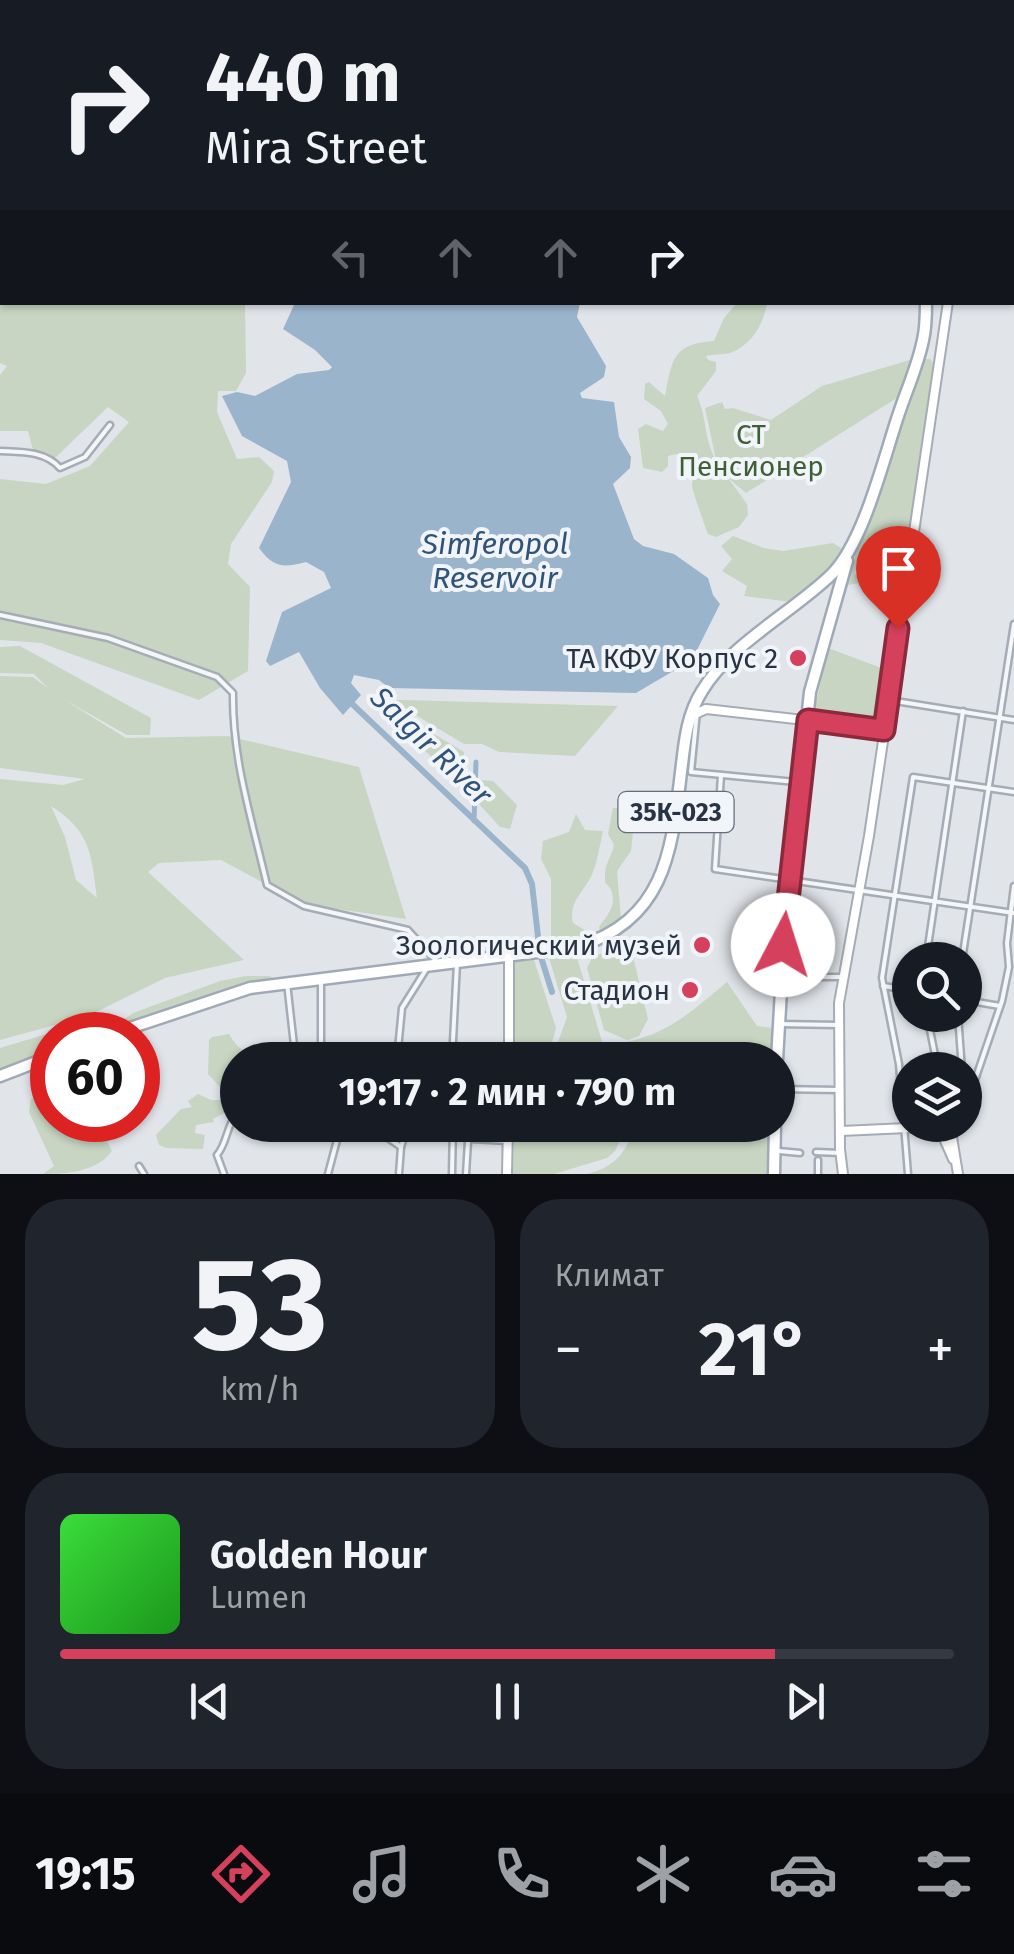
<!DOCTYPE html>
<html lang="ru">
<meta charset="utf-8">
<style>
:root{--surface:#171b24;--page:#20242c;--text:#f1f3f6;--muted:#9ea1a6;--line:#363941;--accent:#d5415c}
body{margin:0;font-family:"Fira Sans",sans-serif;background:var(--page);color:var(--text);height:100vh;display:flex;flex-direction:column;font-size:38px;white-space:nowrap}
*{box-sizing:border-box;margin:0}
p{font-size:32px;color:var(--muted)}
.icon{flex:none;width:55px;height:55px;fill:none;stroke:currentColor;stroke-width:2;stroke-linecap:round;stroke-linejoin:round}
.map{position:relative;height:1174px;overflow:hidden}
.side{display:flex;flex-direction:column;gap:25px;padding:25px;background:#0d0f14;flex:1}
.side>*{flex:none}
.hud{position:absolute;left:0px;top:0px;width:1015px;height:305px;box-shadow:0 2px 8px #0004;background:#171b24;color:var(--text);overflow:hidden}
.buttons{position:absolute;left:892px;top:942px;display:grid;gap:20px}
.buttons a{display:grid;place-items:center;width:90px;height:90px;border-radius:50%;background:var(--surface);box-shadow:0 2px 8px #0004;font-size:50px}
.speed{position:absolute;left:30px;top:1012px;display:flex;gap:20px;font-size:50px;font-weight:700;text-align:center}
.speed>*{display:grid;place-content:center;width:130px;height:130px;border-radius:50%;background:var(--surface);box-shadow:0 2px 8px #0004;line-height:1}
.speed .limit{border:15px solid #d22;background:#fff;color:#111}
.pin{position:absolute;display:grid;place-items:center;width:85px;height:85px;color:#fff;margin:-102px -42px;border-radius:50% 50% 50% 0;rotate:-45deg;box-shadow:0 0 10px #0007}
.pin .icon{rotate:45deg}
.me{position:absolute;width:110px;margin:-55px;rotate:5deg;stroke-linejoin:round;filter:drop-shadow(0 0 8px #0008)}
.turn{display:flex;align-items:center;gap:35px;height:210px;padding:0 40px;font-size:45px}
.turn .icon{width:130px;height:130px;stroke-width:2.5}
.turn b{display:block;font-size:70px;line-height:85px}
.lanes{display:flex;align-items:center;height:95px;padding:0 40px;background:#0003;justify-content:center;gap:50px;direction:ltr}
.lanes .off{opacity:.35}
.big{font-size:75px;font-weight:700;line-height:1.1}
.side .card{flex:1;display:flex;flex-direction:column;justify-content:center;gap:15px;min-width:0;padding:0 35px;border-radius:40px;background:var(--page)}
.side .dial{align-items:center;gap:0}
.dial b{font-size:130px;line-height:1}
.song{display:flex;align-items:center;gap:30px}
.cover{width:120px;height:120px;border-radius:15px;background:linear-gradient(135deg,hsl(120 70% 55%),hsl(120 70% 35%))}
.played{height:10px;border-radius:5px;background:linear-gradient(90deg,var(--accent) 80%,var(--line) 80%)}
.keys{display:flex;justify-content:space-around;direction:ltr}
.heat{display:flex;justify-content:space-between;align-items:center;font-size:55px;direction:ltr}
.side .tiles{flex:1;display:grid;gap:25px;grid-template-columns:1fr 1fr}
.card:last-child{grid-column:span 2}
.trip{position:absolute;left:220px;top:1042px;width:575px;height:100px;border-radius:50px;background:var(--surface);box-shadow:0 2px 8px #0004;font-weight:700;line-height:100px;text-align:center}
.tabs{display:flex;height:160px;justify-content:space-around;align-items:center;background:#090b0e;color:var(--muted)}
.tabs .icon{width:70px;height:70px}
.tabs .current{color:var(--accent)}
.tabs b{font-size:45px;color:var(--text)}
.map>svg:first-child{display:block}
.green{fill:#c7d5c2;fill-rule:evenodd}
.water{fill:#9ab4cc}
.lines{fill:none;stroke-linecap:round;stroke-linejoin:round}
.canal{stroke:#9ab4cc;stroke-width:5}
.river{stroke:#9ab4cc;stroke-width:6}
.street-casing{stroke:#a6acb5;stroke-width:9}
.secondary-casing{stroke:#a6acb5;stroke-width:12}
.primary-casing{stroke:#a0aab7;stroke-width:15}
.street{stroke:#f4f6f8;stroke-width:4}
.secondary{stroke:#fff;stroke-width:8}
.primary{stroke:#fff;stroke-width:10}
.route-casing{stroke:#8a2a3c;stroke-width:25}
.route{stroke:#d5415c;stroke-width:18}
.poi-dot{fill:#d5415c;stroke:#f1f4f8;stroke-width:4}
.labels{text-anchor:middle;stroke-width:8;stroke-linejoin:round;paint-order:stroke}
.shield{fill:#f1f4f8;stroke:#646d79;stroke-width:2.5}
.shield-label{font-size:25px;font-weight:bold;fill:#283343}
.park-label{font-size:28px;fill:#3f5f35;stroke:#f1f4f8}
.poi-label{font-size:28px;fill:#283343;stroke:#f1f4f8;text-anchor:end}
.water-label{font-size:30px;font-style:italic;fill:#305379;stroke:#f1f4f8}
</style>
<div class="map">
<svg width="1014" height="1174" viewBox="0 0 1014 1174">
<rect width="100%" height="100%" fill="#e1e5ea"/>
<g class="green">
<polygon points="0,0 220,0 2,2 2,302 245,303 246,373 236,391 218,391 217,412 237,459 259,457 274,471 272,482 231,544 228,564 250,587 248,671 199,700 41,643 0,640 0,479 46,484 90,466 129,422 108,407 54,459 33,450 28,431 0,431 0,375 7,366 0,363"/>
<path d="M 737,303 L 767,303 C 764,323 752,345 730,353 C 723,355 714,354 706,356 L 708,360 L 716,362 L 716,371 L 697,396 C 707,416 704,441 716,460 L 705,408 L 722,402 L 725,409 L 733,408 L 771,420 L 822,386 L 910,360 L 900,396 L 746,493 L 728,478 L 747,504 L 748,515 L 739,527 L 716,537 L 708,534 C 705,526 693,493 692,486 C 692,479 696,477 694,470 C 692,463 682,458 676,454 L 668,456 L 668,466 L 662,472 L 643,468 L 638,429 L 646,424 L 663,431 L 668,424 L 661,411 L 644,399 L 645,384 L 649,382 L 665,396 C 672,360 672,344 714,341 L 724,318 Z"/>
<polygon points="923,359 930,359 935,365 908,539 881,558 859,555 854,574 860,576 859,583 848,585 830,637 827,636"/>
<polygon points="733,536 764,548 783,551 833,543 841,548 842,553 825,575 792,602 744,596 747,586 722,571 732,559 721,546"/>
<path d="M 20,646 L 151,718 L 150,735 L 127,735 L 63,699 L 126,738 L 227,736 L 359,767 L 406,919 L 303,904 L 221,860 L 159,863 L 148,872 L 244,960 L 165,978 L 88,1016 L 0,1040 L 0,779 L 63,785 L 85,779 L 0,768 L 0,676 L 33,677 L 49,689 L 34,674 L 0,673 L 0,647 ZM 51,806 C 91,832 91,853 97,898 L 76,880 L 65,837 Z"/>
<polygon points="828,648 887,670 880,720 814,713"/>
<polygon points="368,699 618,706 575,756 499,752 482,744 464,744 414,714"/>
<polygon points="412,721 464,752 463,785 395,724"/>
<polygon points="481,780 493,781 517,805 510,829 500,827 479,804"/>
<path d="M 613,808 L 657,810 L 651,821 L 634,822 L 631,851 L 617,871 L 621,919 L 600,931 L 599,927 C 608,915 617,905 611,890 C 606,880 605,888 605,876 C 604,865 612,856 614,845 L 608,834 Z"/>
<path d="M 576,814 L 585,830 L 603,831 C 600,844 598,859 593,872 C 586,891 568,900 573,923 L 588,932 L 581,940 L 551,944 L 551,879 L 541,859 L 543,841 L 569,832 Z"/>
<polygon points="624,943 630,944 648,1019 639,1036 627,1040 604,1030 587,968 592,958"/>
<path d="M 576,954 L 603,1045 C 660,1041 685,1017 727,982 L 757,1026 L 773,1028 L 772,1060 L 555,1060 L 554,1053 L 567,1017 L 549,958 Z"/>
<polygon points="533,957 556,1028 547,1060 515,1060 512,965 515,959"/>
<path d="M 246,976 L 270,976 L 275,980 C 213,984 159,1019 100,1034 C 86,1038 68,1035 52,1035 L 52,1051 L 0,1070 L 0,1048 L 83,1023 C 100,1028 120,1024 133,1013 L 220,981 Z"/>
<path d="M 229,1034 C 241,1054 246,1051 266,1055 L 265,1060 L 238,1060 L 237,1085 L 226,1082 L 220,1087 L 208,1074 L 209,1040 L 212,1037 Z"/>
<path d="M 52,1090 L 52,1120 L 96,1120 L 112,1151 C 97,1172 66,1174 43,1174 L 54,1166 L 29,1112 L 31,1099 Z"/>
<polygon points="198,1094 211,1100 224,1100 234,1108 213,1119 214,1122 196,1125 195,1133 205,1135 203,1149 166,1148 159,1145 156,1135 181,1109 192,1107 188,1101"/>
<polygon points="514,1125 627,1125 615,1151 607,1158 554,1174 513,1174"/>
<path d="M 635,1125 L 771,1125 L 769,1174 L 587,1174 C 615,1167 627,1152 635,1125 Z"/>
</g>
<path class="water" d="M 295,303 L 580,303 L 577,317 L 606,366 L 604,377 L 580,393 L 582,398 L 614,402 L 619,437 L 631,457 L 630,468 L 613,484 L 634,539 L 643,546 L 674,554 L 708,578 L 713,595 L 720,604 L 692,660 L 636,693 L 389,688 L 379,680 L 354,675 L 351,683 L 361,695 L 343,715 L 320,688 L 299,652 L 270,666 L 266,661 L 282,612 L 331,588 L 324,572 L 306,562 C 283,568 274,568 259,548 L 291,482 L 287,461 L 242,436 L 222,396 L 237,392 L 255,396 L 297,374 L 329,370 L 332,367 L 315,350 L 283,329 Z"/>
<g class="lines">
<polyline class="canal" points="474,821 476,762"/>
<polyline class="river" points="348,700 525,868 532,884 540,954 552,992"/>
<g class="street-casing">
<g id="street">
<polyline points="834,2 834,0"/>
<polyline points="923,2 924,0"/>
<polyline points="1012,18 1014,18"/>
<polyline points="1012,68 1014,68"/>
<polyline points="1012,131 1014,131"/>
<polyline points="1012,276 1014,276"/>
<path d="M 0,451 C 22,452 45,451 60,468 L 85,457 L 110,425"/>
<path d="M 0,615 L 108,638 L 217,677 L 233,693 C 232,759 252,820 267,885 L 304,906 L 408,930 L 438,963"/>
<polyline points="889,700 1014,720"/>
<polyline points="697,712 691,772 796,782"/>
<polyline points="721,775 715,869 1014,913"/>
<polyline points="926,960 963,711"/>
<polyline points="962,960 1014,624"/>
<polyline points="783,977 844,977"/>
<polyline points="321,979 321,1060"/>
<polyline points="287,983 295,1054 322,1060"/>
<polyline points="883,986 910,990"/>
<polyline points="965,1000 1000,1006"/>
<polyline points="927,1015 938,1070"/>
<polyline points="958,1015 962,1070"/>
<polyline points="779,1024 839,1025"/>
<polyline points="285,1060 294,1051"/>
<polyline points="397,1060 402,1008 427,968"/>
<polyline points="452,1060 457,963"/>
<polyline points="778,1089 838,1090"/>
<polyline points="965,1093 975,1080 1002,1001 1009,967 1007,943 1014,886"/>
<polyline points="369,1125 401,1147"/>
<polyline points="454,1134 472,1139 508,1141"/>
<polyline points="779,1151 800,1153"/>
<polyline points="816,1152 840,1153"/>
<polyline points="139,1166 144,1174"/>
<path d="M 224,1174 L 217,1155 C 228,1142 226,1125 238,1112"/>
<polyline points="328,1174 341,1125"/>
<polyline points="399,1174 401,1147 408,1125"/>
<polyline points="452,1174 453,1125"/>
<polyline points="466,1174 469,1125"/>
<polyline points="818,1174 818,1160"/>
<polyline points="908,1174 899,1064 882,978 913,777 1014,792"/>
</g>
</g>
<g class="secondary-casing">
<g id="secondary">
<polyline points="908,0 909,2"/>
<polyline points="1012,203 1014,202"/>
<polyline points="693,715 706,709 884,729"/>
<polyline points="509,956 509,1060"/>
<polyline points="950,1125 958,1174"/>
<polyline points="841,1131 929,1127 942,1134 953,1159"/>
<polyline points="507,1174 508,1125"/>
<polyline points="843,1174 840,1149 839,1003 869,836 948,302"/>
</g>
</g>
<g class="primary-casing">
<g id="primary">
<polyline points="821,2 821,0"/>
<path d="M 109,1035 L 250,988 L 577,947 C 669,919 672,845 682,764 C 685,738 688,713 702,691 C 730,644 793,612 832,574 C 864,542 884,457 899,413 C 907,389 918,365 923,340 C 926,328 926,315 926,302"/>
<polyline points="777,1060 784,938 810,692 847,561"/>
<polyline points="0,1076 52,1056"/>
<polyline points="774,1174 775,1125"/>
</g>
</g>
<use href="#street" class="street"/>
<use href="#secondary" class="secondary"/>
<use href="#primary" class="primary"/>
</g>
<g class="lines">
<g class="route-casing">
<polyline id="route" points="783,945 808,720 884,730 898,628"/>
</g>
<use href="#route" class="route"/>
</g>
<g class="poi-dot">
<circle cx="798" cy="658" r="10"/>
<circle cx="702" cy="945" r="10"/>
<circle cx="690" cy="990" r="10"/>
</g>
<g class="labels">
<rect class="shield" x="618.5" y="792" width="115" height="40" rx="8"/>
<g class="shield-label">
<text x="676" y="821">35К-023</text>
</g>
<g class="park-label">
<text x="751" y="444">СТ<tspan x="751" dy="32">Пенсионер</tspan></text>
</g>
<g class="poi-label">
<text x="778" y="668">ТА КФУ Корпус 2</text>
<text x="682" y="955">Зоологический музей</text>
<text x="670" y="1000">Стадион</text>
</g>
<g class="water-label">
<text x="495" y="554">Simferopol<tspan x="495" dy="34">Reservoir</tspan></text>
<text transform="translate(431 746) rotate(44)" y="10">Salgir River</text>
</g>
</g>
</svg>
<div class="buttons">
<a><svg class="icon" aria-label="search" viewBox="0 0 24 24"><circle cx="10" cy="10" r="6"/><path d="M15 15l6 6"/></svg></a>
<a><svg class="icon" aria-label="layers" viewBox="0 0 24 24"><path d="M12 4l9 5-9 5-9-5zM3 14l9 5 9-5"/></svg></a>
</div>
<div class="speed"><div class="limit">60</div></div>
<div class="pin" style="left:898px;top:628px;background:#d93025"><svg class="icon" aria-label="arrive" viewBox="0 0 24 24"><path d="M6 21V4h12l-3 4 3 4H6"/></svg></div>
<svg class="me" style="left:783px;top:945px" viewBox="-20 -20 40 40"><circle r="19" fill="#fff"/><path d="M0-13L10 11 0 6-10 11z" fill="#d5415c"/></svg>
<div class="trip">19:17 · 2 мин · 790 m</div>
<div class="hud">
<div class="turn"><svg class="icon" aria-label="right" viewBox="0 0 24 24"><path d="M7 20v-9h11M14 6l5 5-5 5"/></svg><div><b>440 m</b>Mira Street</div></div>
<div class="lanes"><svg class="icon off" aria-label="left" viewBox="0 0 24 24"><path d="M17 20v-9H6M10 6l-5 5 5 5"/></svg><svg class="icon off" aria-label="ahead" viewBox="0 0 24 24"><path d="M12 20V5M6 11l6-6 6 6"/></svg><svg class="icon off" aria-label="ahead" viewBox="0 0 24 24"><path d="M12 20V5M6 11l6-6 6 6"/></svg><svg class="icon" aria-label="right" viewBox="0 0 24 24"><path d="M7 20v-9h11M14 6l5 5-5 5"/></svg></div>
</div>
</div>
<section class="side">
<div class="tiles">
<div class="card dial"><b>53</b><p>km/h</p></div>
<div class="card"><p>Климат</p>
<div class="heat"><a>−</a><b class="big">21°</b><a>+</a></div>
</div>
<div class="card">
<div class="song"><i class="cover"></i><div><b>Golden Hour</b><p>Lumen</p></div></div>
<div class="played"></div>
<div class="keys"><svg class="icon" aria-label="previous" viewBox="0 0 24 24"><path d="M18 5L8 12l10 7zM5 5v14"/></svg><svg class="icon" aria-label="pause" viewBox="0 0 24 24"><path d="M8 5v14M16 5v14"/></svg><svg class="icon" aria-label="next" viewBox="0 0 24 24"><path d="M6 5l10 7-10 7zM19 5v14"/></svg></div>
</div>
</div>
</section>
<nav class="tabs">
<b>19:15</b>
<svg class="icon current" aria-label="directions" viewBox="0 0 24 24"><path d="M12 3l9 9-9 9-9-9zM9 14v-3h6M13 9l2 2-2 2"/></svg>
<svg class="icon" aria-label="music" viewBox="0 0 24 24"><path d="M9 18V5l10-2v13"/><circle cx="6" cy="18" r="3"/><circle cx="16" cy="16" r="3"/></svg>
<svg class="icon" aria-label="phone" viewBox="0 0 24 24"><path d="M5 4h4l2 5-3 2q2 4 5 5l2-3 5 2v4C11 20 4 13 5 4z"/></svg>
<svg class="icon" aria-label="climate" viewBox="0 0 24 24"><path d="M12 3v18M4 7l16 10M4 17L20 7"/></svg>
<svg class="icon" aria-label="car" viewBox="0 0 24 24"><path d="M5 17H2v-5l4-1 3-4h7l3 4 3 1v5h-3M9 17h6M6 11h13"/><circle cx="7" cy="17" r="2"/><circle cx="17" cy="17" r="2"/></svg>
<svg class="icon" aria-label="filters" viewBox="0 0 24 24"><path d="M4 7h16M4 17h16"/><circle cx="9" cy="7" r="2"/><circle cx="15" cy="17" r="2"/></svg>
</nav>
